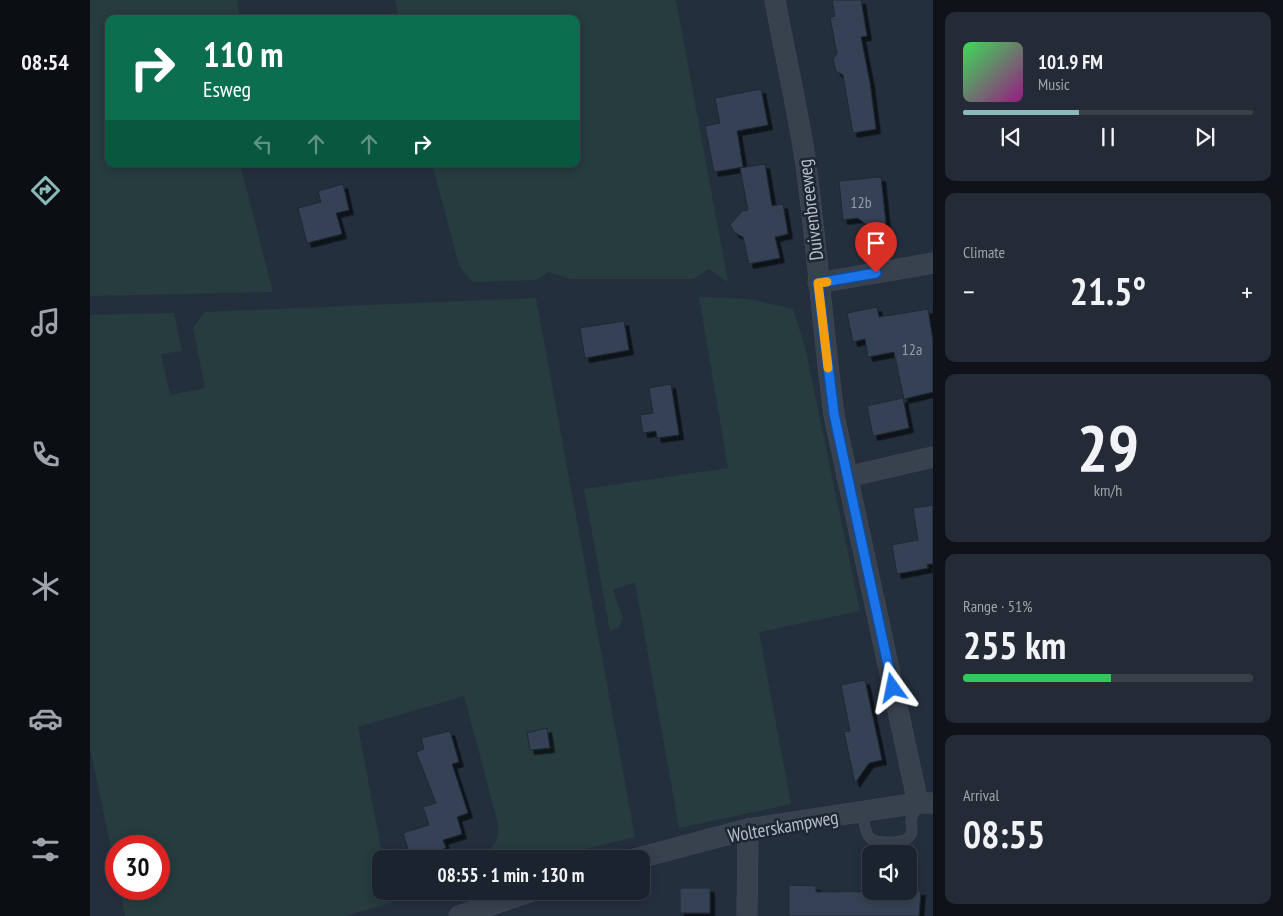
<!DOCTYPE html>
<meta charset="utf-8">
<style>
:root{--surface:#1b232e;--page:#242b36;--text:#f1f3f6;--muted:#a0a4aa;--line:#39404a;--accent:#8bbbb9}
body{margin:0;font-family:"PT Sans Narrow",sans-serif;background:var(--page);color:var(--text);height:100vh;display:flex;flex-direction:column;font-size:19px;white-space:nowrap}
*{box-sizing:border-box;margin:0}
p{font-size:16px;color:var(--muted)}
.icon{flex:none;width:28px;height:28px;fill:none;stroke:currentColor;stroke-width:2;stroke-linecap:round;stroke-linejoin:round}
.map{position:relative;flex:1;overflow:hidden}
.panel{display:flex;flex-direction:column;gap:12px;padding:12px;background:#0f1319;width:350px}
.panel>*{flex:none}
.top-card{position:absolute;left:15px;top:15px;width:475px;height:152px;border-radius:10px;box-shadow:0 2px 12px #0003,0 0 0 1px var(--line);background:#0b6e4f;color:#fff;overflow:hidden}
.controls{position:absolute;left:772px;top:845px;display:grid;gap:10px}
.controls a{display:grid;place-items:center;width:55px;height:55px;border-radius:10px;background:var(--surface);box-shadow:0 2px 12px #0003,0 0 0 1px var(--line);font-size:25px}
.speed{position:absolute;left:15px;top:835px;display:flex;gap:10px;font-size:25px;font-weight:700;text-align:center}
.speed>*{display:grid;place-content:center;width:65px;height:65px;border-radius:50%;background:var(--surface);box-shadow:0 2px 12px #0003,0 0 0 1px var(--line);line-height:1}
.speed .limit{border:8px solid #d22;background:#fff;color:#111}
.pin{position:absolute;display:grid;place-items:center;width:42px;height:42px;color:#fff;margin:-51px -21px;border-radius:50% 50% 50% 0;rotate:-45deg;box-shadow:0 0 5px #0007}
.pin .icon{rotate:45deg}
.me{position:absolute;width:55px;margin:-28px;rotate:348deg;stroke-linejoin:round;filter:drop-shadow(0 0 4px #0008)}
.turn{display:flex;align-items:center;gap:18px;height:105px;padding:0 15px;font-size:22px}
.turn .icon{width:65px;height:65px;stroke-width:2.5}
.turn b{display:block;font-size:35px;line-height:42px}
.lanes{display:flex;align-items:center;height:48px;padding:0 15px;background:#0003;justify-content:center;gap:25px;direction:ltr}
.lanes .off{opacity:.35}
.big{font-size:38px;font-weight:800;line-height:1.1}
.panel .widget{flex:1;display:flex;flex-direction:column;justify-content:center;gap:8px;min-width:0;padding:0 18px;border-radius:10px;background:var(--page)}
.panel .dial{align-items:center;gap:0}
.dial b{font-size:65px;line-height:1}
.song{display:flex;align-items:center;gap:15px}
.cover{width:60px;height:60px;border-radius:8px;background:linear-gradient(135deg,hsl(130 70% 55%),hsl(310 70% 35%))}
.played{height:5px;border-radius:2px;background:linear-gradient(90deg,var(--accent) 40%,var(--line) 40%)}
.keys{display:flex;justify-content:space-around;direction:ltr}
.heat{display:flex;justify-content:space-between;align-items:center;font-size:28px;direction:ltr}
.charge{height:8px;border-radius:4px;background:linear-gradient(90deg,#34c759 51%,var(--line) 0)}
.trip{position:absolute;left:282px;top:850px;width:278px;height:50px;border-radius:10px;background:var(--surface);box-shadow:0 2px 12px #0003,0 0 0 1px var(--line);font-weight:800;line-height:50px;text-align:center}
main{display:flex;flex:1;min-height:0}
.tab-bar{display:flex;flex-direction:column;width:90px;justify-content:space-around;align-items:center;background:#0b0e12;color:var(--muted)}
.tab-bar .icon{width:35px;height:35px}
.tab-bar .selected{color:var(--accent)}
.tab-bar b{font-size:22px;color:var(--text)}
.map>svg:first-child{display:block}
.green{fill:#263c3f}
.building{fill:#364354;stroke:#1f2835;filter:url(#shadow)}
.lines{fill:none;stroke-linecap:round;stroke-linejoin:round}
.lane-casing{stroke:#414a57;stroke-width:11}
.street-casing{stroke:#414a57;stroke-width:21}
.lane{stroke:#38414e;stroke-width:10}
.street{stroke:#38414e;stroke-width:20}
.route-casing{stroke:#114b97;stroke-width:12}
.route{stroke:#1a73e8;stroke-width:9}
.slow{stroke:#f59e0b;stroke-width:9}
.labels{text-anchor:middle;stroke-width:5;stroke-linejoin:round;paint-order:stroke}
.number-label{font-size:16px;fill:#929caa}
.street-label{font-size:19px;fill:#b4bcc9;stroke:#1d2633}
</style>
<main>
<nav class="tab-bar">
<b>08:54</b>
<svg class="icon selected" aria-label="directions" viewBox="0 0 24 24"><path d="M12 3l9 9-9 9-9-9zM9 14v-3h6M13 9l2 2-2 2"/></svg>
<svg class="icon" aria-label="music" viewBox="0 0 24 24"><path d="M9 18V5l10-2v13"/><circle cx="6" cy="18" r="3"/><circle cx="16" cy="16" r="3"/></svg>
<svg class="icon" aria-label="phone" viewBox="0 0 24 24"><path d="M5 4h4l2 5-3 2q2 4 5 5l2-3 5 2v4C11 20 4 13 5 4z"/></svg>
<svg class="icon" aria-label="climate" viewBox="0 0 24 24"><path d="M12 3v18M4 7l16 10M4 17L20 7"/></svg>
<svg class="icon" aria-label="car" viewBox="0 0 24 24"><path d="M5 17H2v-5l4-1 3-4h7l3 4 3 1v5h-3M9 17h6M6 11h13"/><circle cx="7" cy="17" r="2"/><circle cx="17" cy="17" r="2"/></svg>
<svg class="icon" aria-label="filters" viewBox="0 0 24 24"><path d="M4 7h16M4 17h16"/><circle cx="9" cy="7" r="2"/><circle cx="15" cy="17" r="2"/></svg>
</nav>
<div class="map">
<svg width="843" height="916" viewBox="0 0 843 916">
<defs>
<filter id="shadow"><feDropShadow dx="4.5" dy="4.5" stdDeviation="0" flood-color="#0009"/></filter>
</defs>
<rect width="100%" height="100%" fill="#242f3e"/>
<g class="green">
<polygon points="0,0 147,0 150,19 19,19 19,164 150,164 183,292 0,296"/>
<polygon points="305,0 586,0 638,282 619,269 603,279 480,279 459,272 446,280 382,282 369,265 342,164 486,164 486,19 309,19"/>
<polygon points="609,297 658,299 703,309 715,347 770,611 669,632 701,804 589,828 545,582 523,590 533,618 528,628 520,631 494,489 638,468"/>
<path d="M 446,298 L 545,837 L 455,859 L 395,859 L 394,853 C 406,848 409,836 408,824 L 374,696 L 268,727 L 293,859 L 291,859 L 291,891 L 299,891 L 302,903 L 254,916 L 35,916 L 30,889 L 69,889 L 69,846 L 26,846 L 26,872 L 0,748 L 0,315 L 84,313 L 92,351 L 71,354 L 80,395 L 115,388 L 103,328 L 115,312 Z"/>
</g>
<g class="building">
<polygon points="742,0 771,0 777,36 771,37 780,83 786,129 763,133 753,75 746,71 743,59 747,54 740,17 745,16"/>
<polygon points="671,89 678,125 647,131 653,167 624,172 615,126 630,123 625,98"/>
<polygon points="675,164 682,206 693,204 698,234 685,237 690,258 659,264 653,237 645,233 640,225 652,211 658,210 650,168"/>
<polygon points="791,177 796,224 778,226 768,218 753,220 749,181"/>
<polygon points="253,184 259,210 246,213 252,234 217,243 208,208 231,202 228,191"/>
<polygon points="787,307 789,317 838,309 843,341 843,392 814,399 804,352 778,357 775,339 763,342 757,313"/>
<polygon points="534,321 539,350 495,358 490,328"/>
<polygon points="581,384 589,435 567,438 566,431 553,433 550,415 563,413 559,388"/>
<polygon points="813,398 819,428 783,436 777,406"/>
<polygon points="843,505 843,564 837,564 838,568 807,574 802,545 828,540 823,508"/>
<polygon points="775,680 792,760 779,763 765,783 754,732 760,731 751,685"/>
<polygon points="457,728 460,748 440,750 437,733"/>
<polygon points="360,731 369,762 362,764 378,813 367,817 372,834 353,840 356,848 352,849 355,859 321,859 313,833 339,825 333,807 346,803 326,752 334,749 331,738"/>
<polygon points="699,885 726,886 726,892 831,891 829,916 699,916"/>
<rect x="590" y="888" width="30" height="25"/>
</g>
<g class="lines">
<g class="lane-casing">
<path id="lane" d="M 773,812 C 774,820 774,831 780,838 C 787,844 814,844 820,836 C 824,831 821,827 821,821 C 822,815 826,809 828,803"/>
</g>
<g class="street-casing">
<g id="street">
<path d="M 685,0 C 695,55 708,110 716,165 C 727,248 733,331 744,415 L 828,803"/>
<polyline points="728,283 843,263"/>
<polyline points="757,477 843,457"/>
<polyline points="545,859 658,829 828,803 843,803"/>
<polyline points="369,916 442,891"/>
<polyline points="657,916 658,829"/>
</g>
</g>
<use href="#lane" class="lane"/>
<use href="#street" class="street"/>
</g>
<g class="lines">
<g class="route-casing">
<polyline id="route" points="786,273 728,283 744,414 803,688"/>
</g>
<use href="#route" class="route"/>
<polyline class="slow" points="737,282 728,283 738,368"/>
</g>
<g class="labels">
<g class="number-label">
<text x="771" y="208">12b</text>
<text x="822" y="355">12a</text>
</g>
<g class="street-label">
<text transform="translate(720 210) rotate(-97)" y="7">Duivenbreeweg</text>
<text transform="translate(693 826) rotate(-10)" y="7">Wolterskampweg</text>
</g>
</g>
</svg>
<div class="controls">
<a><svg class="icon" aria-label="sound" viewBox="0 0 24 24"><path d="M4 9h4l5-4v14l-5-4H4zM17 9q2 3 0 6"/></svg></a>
</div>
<div class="speed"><div class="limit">30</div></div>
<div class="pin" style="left:786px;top:273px;background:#d93025"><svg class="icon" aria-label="arrive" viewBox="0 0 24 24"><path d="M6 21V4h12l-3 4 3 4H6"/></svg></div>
<svg class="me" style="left:803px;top:688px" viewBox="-20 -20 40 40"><path d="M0-17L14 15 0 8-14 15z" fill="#1a73e8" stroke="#fff" stroke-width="4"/></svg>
<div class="trip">08:55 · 1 min · 130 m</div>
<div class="top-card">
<div class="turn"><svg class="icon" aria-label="right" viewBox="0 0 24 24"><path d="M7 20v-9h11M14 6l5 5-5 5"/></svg><div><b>110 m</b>Esweg</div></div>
<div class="lanes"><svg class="icon off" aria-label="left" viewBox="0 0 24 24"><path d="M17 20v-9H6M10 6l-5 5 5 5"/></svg><svg class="icon off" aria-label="ahead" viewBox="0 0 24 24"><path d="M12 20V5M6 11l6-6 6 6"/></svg><svg class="icon off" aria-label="ahead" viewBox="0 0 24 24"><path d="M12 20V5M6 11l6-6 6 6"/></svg><svg class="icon" aria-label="right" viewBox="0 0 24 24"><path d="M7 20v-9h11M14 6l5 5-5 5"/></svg></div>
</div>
</div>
<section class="panel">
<div class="widget">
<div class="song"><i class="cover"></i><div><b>101.9 FM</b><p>Music</p></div></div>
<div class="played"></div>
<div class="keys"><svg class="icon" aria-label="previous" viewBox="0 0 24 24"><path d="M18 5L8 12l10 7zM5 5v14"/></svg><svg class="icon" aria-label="pause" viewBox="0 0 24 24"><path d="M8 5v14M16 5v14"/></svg><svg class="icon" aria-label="next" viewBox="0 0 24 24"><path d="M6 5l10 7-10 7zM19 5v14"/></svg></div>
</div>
<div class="widget"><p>Climate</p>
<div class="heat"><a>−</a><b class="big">21.5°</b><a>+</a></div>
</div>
<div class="widget dial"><b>29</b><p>km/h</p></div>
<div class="widget"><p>Range · 51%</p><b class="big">255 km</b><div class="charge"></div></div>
<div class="widget"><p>Arrival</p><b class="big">08:55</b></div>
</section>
</main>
